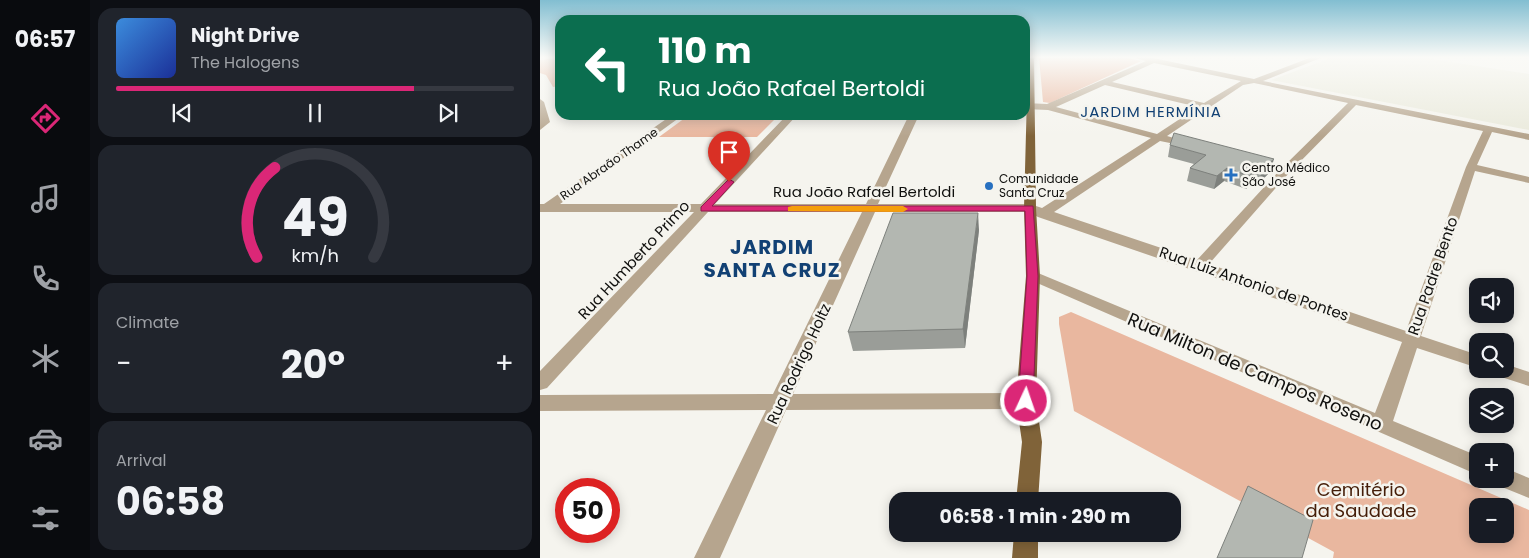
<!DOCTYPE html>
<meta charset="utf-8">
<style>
:root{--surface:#171b24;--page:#20242c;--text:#f1f3f6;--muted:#9ea1a6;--line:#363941;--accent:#db2777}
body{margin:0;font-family:Poppins,sans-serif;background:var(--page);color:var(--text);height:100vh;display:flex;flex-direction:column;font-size:19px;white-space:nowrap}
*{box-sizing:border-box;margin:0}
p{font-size:16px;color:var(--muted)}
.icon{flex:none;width:28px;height:28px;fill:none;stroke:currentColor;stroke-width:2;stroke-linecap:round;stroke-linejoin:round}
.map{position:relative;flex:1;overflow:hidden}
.panel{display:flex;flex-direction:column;gap:8px;padding:8px;background:#0d0f14;width:450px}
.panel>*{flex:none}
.banner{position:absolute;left:15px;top:15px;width:475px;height:105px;border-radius:15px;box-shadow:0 2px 12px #0003;background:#0b6e4f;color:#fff;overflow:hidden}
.controls{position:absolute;left:929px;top:278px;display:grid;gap:10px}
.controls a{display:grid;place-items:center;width:45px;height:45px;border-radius:10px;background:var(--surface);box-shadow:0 2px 12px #0003;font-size:25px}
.speed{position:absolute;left:15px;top:478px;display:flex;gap:10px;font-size:25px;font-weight:700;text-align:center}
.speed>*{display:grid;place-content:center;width:65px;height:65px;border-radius:50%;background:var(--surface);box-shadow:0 2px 12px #0003;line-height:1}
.speed .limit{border:8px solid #d22;background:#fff;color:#111}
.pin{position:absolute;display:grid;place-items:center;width:42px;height:42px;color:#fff;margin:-51px -21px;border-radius:50% 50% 50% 0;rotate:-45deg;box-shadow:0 0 5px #0007}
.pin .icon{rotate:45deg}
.me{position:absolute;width:55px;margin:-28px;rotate:3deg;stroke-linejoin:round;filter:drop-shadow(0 0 4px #0008)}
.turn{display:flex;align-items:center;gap:18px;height:105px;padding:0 20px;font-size:22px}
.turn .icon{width:65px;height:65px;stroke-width:2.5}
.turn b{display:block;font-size:35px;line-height:42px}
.big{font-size:38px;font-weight:700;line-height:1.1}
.panel .card{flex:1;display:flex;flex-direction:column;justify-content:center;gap:8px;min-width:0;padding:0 18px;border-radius:15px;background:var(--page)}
.panel .dial{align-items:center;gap:0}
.dial svg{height:130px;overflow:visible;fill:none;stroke:var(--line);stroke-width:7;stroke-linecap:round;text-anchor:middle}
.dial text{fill:var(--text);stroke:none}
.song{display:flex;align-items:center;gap:15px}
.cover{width:60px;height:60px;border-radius:8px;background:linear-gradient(135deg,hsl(210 70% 55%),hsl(230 70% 35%))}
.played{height:5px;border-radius:2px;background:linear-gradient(90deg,var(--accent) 75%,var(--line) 75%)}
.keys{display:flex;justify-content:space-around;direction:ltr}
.heat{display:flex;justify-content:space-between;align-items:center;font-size:28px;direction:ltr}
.trip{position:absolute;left:349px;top:492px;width:292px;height:50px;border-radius:15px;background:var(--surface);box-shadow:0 2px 12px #0003;font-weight:700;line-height:50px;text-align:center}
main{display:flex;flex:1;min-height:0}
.tabs{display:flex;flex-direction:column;width:90px;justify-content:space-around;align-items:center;background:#090b0e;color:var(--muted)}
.tabs .icon{width:35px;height:35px}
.tabs .on{color:var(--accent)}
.tabs b{font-size:22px;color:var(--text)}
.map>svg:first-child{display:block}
.built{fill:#eaeadc}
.green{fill:#e9b79f;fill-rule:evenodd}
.forest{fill:#e7aa8d}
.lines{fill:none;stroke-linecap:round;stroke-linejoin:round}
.minor{fill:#b6a58e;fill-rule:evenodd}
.major{fill:#806339;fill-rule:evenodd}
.wall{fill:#9a9d98}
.shaded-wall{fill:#7d807c}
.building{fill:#b3b7b1;stroke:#7d807c}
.route{fill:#db2777;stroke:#8e194d}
.slow{fill:#f59e0b}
.poi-dot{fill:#2770c0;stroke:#f5f4ee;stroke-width:2}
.labels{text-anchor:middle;stroke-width:5;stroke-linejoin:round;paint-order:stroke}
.far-street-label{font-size:12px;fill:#10100e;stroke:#f5f4ee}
.far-poi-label{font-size:12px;fill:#10100e;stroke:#f5f4ee;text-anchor:start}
.far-quarter-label{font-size:15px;letter-spacing:1px;fill:#124174;stroke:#f5f4ee}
.street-label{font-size:15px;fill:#10100e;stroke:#f5f4ee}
.near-street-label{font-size:18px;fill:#10100e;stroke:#f5f4ee}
.near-park-label{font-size:18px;fill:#451e09;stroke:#f5f4ee}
.district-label{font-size:20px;font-weight:bold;letter-spacing:1px;fill:#124174;stroke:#f5f4ee}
</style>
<main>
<nav class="tabs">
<b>06:57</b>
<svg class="icon on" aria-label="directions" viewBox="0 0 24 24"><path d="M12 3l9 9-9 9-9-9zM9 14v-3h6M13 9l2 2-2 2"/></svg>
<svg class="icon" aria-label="music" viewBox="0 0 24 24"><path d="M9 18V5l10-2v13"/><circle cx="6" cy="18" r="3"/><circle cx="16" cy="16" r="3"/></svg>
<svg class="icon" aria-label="phone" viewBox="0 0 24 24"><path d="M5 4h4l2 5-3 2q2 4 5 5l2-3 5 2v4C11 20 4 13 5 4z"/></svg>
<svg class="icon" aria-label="climate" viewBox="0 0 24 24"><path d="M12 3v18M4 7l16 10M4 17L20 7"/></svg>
<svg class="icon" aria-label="car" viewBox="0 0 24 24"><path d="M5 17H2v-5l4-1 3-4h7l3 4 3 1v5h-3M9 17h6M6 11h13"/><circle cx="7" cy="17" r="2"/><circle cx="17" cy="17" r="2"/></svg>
<svg class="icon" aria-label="filters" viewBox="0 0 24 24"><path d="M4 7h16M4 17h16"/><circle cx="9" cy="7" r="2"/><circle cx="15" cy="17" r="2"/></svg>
</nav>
<section class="panel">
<div class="card">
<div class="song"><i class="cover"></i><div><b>Night Drive</b><p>The Halogens</p></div></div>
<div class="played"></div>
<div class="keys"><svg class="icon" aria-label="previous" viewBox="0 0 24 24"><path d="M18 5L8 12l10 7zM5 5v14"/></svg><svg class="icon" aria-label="pause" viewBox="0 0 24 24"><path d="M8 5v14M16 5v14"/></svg><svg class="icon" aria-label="next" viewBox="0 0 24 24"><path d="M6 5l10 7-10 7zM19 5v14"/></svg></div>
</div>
<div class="card dial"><svg viewBox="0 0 100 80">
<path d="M14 69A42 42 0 1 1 86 69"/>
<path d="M14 69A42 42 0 0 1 25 14" stroke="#db2777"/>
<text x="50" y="56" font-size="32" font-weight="700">49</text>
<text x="50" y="72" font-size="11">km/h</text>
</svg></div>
<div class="card"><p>Climate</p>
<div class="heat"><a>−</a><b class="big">20°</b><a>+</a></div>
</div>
<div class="card"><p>Arrival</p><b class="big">06:58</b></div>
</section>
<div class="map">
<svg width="989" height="558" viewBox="0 0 989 558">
<rect width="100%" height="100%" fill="#f5f4ee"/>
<polygon class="built" points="794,57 878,57 989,74 989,130 731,80"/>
<g class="green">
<polygon points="499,57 584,57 601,61 510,103 503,102"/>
<polygon points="149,115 239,115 217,137 119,137"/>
<path d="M 531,312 L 989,510 L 989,558 L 793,558 L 794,552 L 534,411 L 519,324 L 519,317 ZM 938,506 L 965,506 L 965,534 L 938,534 Z"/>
</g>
<polygon class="forest" points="20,58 20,86 13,87 6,75 0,73 0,60"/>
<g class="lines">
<g class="minor">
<path d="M 592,57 L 608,57 L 714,79 L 772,57 L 783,57 L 723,81 L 989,134 L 989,140 L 952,132 L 937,165 L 989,177 L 989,183 L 935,171 L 881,336 L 938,355 L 938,368 L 877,348 L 853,421 L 938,456 L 938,475 L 488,279 L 486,276 L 493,272 L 498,273 L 835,413 L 862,342 L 498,217 L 489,212 L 335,212 L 253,394 L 486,393 L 493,396 L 496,401 L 493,406 L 486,409 L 246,410 L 180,558 L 154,558 L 226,410 L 0,411 L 0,395 L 233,394 L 322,212 L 168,212 L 7,388 L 0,390 L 0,371 L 154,212 L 0,212 L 0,204 L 4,204 L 132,115 L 143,115 L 20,204 L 161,204 L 247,115 L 257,115 L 175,204 L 326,204 L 369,115 L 379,115 L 338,204 L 490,204 L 502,208 L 611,138 L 508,110 L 485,109 L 485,103 L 507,104 L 606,61 ZM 614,63 L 701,81 L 664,103 L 572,82 ZM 714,83 L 808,103 L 743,167 L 708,160 L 708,164 L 738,172 L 657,260 L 514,212 L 620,141 L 655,148 L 655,144 L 627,136 L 703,85 ZM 565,85 L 658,107 L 617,134 L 516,107 ZM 816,105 L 943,131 L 926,167 L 866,331 L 669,264 L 749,173 Z"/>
<polygon points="0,99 4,102 10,122 0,130"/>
<polygon points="965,364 989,372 989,386 952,374 949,369 965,369"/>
<polygon points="965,468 989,478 989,498 957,485 954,479 965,479"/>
</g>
<g class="major">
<polygon points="488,57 494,57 496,208 500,276 496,401 502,442 498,501 476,501 482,442 476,401 486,276 484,208"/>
<polygon points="474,534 498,534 498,558 472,558"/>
</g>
</g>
<g class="wall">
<polygon points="630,145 730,172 719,183 714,182 706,189 684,181 674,189 647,181 650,168 654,164 628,157"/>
<polygon points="439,230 425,348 313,351 308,332"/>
</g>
<g class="shaded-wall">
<polygon points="734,159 730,172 719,183 722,169"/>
<polygon points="687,168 684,181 674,189 677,176"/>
<polygon points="717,169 714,182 706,189 709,176"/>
<polygon points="438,213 439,230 425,348 423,329"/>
</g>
<g class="building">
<polygon points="634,133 734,159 722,169 717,169 709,176 687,168 677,176 650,168 666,155 630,145"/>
<polygon points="353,213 438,213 423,329 308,332"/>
<polygon points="708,486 773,520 762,558 677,558"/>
</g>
<linearGradient id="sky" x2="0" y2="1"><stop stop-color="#82bed1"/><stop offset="0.42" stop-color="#fafaf7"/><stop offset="1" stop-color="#fafaf7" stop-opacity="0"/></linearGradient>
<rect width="989" height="136" fill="url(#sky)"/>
<polygon class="route" points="189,179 194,182 172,206 493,206 498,276 493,401 491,405 481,405 478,401 487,276 485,211 161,211 161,207"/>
<polygon class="slow" points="252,206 363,206 368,209 363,212 248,211 248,207"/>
<g class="poi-dot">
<path d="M688.5 167.5h5v5h5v5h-5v5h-5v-5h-5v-5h5z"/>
<circle cx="449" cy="186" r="5"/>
</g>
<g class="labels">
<g class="far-street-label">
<text transform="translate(69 164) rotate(-35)" y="4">Rua Abraão Thame</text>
</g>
<g class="far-poi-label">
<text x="702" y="172">Centro Médico<tspan x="702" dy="14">São José</tspan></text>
<text x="459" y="183">Comunidade<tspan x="459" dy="14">Santa Cruz</tspan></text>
</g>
<g class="far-quarter-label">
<text x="611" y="117">JARDIM HERMÍNIA</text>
</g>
<g class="street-label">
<text x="324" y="197">Rua João Rafael Bertoldi</text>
<text transform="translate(94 260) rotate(-47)" y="5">Rua Humberto Primo</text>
<text transform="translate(893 276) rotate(-71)" y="5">Rua Padre Bento</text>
<text transform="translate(714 284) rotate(19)" y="5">Rua Luiz Antonio de Pontes</text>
<text transform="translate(259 364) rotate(-65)" y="5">Rua Rodrigo Holtz</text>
</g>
<g class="near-street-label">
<text transform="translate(715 372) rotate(23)" y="6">Rua Milton de Campos Roseno</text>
</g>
<g class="near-park-label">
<text x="821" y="496">Cemitério<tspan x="821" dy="21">da Saudade</tspan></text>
</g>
<g class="district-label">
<text x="232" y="254">JARDIM<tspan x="232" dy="23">SANTA CRUZ</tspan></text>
</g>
</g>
</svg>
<div class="controls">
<a><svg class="icon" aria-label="sound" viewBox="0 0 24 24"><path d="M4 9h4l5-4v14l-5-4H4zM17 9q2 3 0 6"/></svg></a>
<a><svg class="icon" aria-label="search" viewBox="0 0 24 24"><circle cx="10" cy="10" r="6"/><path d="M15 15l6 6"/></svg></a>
<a><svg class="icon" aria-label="layers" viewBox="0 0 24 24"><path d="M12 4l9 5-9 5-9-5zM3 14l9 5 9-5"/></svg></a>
<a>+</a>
<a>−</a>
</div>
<div class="speed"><div class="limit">50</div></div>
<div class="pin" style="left:189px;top:182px;background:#d93025"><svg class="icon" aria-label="arrive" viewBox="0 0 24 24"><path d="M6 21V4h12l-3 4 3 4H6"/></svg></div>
<svg class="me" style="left:486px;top:401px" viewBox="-20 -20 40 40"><circle r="17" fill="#db2777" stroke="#fff" stroke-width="3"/><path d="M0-11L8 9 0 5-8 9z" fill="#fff"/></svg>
<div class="trip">06:58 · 1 min · 290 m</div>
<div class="banner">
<div class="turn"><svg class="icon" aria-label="left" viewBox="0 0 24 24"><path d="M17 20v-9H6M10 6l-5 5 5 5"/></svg><div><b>110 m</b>Rua João Rafael Bertoldi</div></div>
</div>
</div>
</main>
